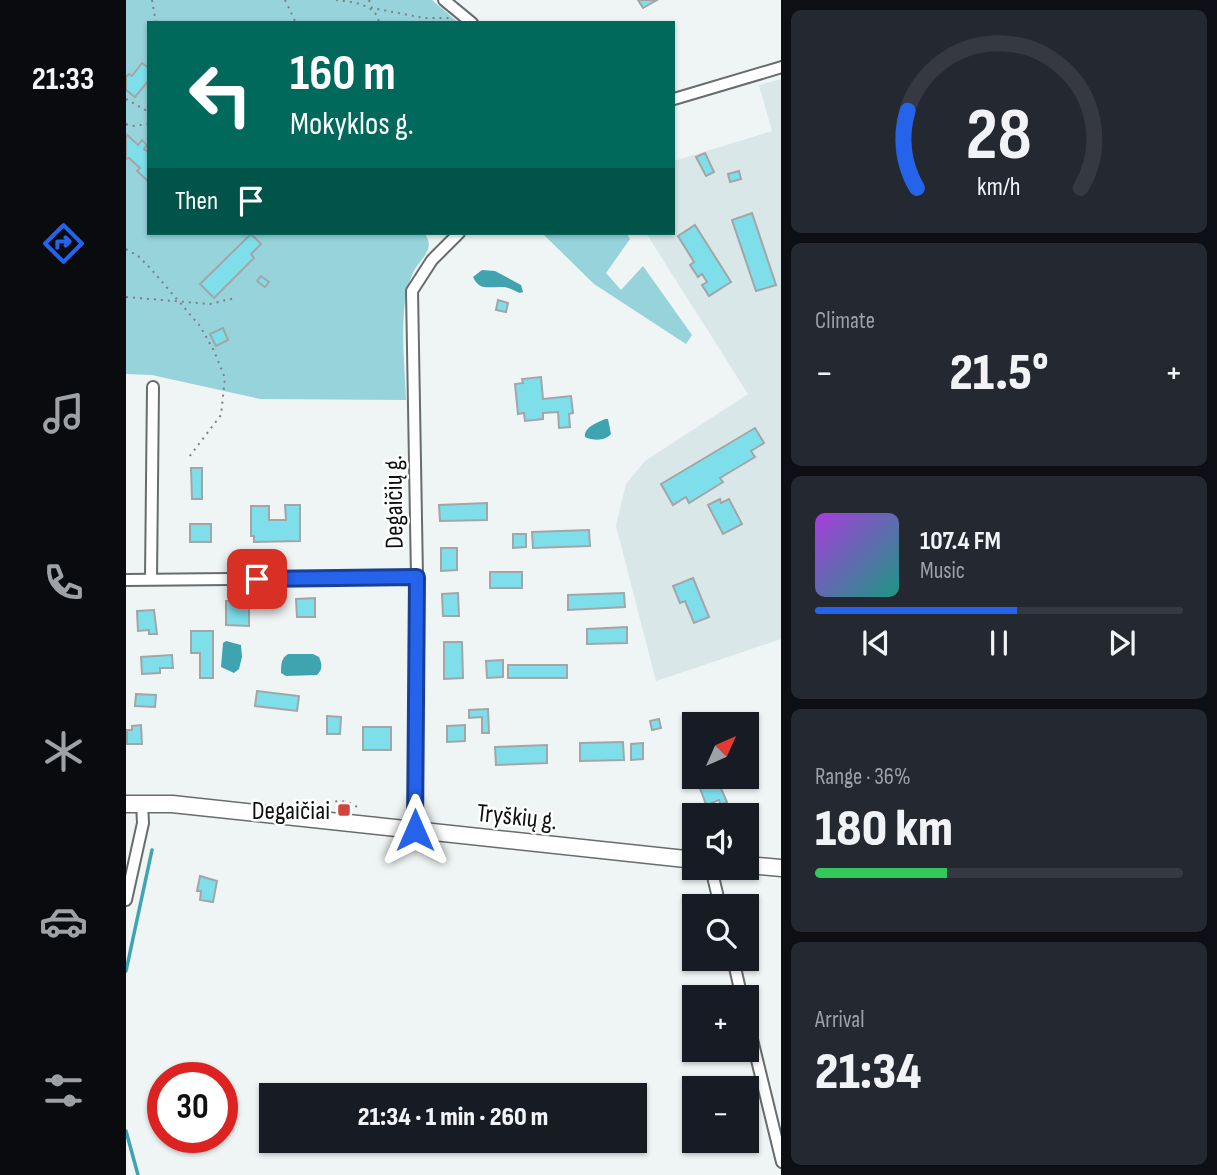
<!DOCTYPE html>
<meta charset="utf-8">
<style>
:root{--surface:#171b24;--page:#242831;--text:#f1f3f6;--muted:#9ea1a6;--line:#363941;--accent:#2563eb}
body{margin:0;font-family:"Sofia Sans Condensed",sans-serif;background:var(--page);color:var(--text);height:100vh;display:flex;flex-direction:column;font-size:26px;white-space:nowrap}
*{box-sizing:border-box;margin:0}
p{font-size:23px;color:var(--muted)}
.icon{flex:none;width:38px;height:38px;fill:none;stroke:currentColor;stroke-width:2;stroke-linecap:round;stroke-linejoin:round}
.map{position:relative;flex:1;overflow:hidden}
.drawer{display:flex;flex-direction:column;gap:10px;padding:10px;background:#0d0f14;width:436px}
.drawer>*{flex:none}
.guide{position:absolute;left:21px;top:21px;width:528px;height:214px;border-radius:0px;box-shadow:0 2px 5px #0004;background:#00695c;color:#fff;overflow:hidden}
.needle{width:46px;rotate:45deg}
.tools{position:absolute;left:556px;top:712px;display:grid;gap:14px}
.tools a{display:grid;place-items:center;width:77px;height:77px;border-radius:0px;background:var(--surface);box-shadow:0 2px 5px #0004;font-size:35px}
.speed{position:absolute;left:21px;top:1062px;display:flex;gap:14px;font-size:35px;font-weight:700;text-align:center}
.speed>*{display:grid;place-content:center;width:91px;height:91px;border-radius:50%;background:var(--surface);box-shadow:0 2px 5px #0004;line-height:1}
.speed .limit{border:10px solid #d22;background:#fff;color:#111}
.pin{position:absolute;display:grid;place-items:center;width:60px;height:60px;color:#fff;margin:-30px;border-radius:14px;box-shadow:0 4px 10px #0006}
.me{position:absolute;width:77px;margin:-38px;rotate:0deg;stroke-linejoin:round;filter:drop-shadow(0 0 5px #0008)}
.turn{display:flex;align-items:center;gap:24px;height:147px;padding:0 28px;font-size:32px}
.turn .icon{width:91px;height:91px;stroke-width:2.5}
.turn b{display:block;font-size:49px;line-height:60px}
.then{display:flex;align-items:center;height:66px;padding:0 28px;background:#0003;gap:14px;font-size:26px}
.big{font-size:52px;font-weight:800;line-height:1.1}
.drawer .widget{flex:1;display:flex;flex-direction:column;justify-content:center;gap:10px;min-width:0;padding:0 24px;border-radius:10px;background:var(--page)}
.drawer .dial{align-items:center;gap:0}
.dial svg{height:182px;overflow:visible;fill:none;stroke:var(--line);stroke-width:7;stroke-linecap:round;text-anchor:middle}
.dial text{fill:var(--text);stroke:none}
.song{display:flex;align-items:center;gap:21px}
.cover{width:84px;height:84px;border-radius:10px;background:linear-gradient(135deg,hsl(280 70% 55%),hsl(170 70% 35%))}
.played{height:7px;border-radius:4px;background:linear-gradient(90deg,var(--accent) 55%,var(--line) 55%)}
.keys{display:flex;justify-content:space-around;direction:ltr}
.heat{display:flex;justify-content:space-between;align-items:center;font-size:38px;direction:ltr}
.charge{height:10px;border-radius:5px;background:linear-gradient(90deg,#34c759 36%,var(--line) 0)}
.trip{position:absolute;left:133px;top:1083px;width:388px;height:70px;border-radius:0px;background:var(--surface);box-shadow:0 2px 5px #0004;font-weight:800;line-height:70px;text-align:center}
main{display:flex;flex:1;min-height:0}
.tab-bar{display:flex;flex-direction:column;width:126px;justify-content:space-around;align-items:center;background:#090b0e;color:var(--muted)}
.tab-bar .icon{width:49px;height:49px}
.tab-bar .current{color:var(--accent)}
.tab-bar b{font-size:32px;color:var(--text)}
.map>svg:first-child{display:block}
.built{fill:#d9e7e9}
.green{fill:#97d3db}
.water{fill:#3fa4b0}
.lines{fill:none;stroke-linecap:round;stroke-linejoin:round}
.stream{stroke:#3fa4b0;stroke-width:3.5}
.building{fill:#7edfeb;stroke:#a2a6a7;stroke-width:2}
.street-casing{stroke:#686c6c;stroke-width:14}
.secondary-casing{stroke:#686c6c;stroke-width:19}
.path{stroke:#7d8080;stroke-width:2;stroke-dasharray:2 5;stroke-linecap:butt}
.street{stroke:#fff;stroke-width:10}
.secondary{stroke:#fff;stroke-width:16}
.route-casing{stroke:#184099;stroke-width:18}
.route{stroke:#2563eb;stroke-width:12}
.poi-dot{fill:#d34440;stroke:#fff;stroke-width:2.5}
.labels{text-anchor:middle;stroke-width:5;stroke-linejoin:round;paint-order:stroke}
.street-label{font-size:26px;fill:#0e1010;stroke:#fff}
.poi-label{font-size:26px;fill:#0e1010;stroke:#fff;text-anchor:end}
</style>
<main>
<nav class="tab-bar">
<b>21:33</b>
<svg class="icon current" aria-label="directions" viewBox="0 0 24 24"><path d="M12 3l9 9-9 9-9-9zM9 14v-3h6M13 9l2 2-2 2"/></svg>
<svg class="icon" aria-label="music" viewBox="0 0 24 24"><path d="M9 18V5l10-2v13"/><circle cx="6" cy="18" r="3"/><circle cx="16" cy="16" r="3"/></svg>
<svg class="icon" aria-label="phone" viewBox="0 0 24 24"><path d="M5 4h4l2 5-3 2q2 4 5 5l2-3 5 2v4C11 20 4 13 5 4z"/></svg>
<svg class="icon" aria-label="climate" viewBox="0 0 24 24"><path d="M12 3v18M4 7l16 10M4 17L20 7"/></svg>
<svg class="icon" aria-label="car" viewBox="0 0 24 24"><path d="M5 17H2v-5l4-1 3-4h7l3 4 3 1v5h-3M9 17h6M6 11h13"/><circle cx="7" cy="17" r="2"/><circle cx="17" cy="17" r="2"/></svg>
<svg class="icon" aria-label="filters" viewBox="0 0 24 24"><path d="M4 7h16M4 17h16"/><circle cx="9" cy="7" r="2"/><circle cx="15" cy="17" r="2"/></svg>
</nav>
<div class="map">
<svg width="656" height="1175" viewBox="0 0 656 1175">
<rect width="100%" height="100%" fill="#eff4f4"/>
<polygon class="built" points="655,79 655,639 530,681 490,526 500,484 519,461 622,394 520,233 548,233 548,161 646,131 633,85"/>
<g class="green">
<path d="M 0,0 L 306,0 L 333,23 L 23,23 L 23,233 L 298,233 C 309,246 299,255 291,266 C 270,295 279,364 280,400 L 134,399 L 26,375 L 0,374 Z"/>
<polygon points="416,233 500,233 504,239 480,273 495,290 517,266 566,335 560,344 468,284"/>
</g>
<g class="water">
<path d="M 356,270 L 369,271 L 395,285 L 397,292 L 394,293 C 388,291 383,287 377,287 C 364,286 354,292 347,277 Z"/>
<path d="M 479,419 L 482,419 L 485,434 C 479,441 468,441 459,437 C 458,427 471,423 479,419 Z"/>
<polygon points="100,641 115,645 116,657 113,669 108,673 95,667 97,643"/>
<path d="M 162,654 L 187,654 L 193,657 C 196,664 197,669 191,675 L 160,676 L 155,673 C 155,665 155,658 162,654 Z"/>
</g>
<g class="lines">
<g class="stream">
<polyline points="0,971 26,850"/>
<polyline points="0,1131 12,1175"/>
</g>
</g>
<g class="building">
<polygon points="512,0 531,0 517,8"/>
<polygon points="16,63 23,68 23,80 9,97 0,90 0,77 3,74 6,76"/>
<polygon points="0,134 12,145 16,140 21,145 18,149 23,153 23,182 11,171 14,168 3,158 0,159"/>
<polygon points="579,153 588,172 580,176 570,157"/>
<polygon points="613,171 615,179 604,182 602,174"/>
<polygon points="626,213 650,285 630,291 606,220"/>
<polygon points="569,225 605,282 583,296 576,285 581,282 576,274 572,277 564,265 568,262 552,236"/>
<polygon points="125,234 135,244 125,254 128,258 88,298 74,284"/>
<polygon points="135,276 143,282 139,287 131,281"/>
<polygon points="372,300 382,303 380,312 370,310"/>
<polygon points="97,328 102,340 90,346 84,334"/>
<polygon points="415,377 417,399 445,396 447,413 443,414 444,427 433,428 432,412 417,413 417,419 399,421 398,413 392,414 389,384 397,383 396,379"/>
<polygon points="629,428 638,443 625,451 629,457 594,478 597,482 563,503 560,497 547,505 535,484"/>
<polygon points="65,468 76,468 76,499 66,499"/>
<polygon points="594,499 595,503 603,499 616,524 597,534 582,505"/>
<polygon points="361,503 361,520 314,521 313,505"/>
<polygon points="159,505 174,505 174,541 128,542 128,536 125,536 125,506 143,506 143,520 160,520"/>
<rect x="64" y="524" width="21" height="18"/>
<polygon points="463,530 464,546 407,548 406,532"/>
<polygon points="387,534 400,534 400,547 387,548"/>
<polygon points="315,548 331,548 331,570 315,571"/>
<rect x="364" y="572" width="32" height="16"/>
<polygon points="567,578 583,617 568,623 559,601 554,603 547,586"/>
<polygon points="332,593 333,616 317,616 316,594"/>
<polygon points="498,593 499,607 442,610 442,595"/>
<polygon points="189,598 189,617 171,617 170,599"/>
<polygon points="100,601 123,601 123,626 100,625"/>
<polygon points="28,610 31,634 23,634 23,630 12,631 11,611"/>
<polygon points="501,627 501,643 461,644 461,629"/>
<polygon points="65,631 87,631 87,678 74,678 74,653 65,653"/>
<polygon points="318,642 336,642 337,678 318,679"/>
<polygon points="46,655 47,668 34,668 34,673 16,674 15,657"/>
<polygon points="377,660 377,677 361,678 360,661"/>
<rect x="382" y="665" width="59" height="13"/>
<polygon points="131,691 173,696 171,711 129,706"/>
<polygon points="10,694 30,695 29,707 9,706"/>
<polygon points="362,709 363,733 356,733 356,717 343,718 343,710"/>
<polygon points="201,716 215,717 214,734 201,734"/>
<polygon points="533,719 535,728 526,730 524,721"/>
<polygon points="15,725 16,744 1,744 1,730 6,730 6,726"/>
<polygon points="339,725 339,741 321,742 321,726"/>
<rect x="237" y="727" width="28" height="23"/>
<polygon points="497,742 498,760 454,761 454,743"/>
<polygon points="517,743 517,759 505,760 505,744"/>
<polygon points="421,745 421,763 370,765 369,747"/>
<polygon points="590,777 601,802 595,805 593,800 585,803 588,810 583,812 570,778"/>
<polygon points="74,876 91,881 87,902 74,900 75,891 71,891"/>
<circle cx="565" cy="921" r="4.5"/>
</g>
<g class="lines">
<g class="street-casing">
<g id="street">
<polyline points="318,0 346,23"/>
<polyline points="548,99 656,67"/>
<polyline points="25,579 27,387"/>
<polyline points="0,580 291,577"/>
<polyline points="289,830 291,577 286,291 306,260 333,233"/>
<polyline points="585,868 594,906"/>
<polyline points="0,900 17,823 16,803"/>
<polyline points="607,959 616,998"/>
<polyline points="621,1019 656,1162"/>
</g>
</g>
<g class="secondary-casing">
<g id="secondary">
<polyline points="0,804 46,804 569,860"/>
<polyline points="621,865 656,868"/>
</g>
</g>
<g class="path">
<polyline points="26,0 30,23"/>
<polyline points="159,0 170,23"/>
<path d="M 210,0 C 226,2 251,4 253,23"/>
<polyline points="243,0 246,8 298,18 323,18"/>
<polyline points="0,99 23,112"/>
<polyline points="0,124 6,126 23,124"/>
<polyline points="0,249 12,256 25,269 74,326 88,351 99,378 95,415 63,457"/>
<polyline points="0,297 84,304 109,298"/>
<path d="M 196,806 C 211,799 222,799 235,810"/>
</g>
<use href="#street" class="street"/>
<use href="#secondary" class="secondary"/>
</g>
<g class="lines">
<g class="route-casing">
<polyline id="route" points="131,579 291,577 289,830"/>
</g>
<use href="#route" class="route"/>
</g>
<rect class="poi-dot" x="211" y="803" width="14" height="14" rx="3.5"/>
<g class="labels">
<g class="street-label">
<text transform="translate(267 502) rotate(-91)" y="9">Degaičių g.</text>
<text transform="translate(391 816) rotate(6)" y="9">Tryškių g.</text>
</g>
<g class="poi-label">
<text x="204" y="819">Degaičiai</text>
</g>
</g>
</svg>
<div class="tools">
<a><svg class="needle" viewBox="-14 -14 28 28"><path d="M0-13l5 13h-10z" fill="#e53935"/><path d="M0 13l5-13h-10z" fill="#9ea1a6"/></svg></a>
<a><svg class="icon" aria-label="sound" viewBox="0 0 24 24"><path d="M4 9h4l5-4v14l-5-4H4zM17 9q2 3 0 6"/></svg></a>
<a><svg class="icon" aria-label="search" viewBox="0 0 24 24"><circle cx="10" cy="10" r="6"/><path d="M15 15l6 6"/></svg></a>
<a>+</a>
<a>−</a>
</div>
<div class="speed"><div class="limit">30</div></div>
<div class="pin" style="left:131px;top:579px;background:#d93025"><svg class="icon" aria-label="arrive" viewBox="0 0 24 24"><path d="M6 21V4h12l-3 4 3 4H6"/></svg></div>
<svg class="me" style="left:289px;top:830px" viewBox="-20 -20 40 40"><path d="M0-17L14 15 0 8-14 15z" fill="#2563eb" stroke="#fff" stroke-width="4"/></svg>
<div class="trip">21:34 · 1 min · 260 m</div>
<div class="guide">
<div class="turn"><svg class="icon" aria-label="left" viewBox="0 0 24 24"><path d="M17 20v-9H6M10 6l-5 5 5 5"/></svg><div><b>160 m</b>Mokyklos g.</div></div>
<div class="then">Then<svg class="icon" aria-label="arrive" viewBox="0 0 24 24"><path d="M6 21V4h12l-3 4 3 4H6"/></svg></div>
</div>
</div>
<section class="drawer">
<div class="widget dial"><svg viewBox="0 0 100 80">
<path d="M14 69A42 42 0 1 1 86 69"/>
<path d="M14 69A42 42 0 0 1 10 35" stroke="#2563eb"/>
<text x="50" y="56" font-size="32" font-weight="700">28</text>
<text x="50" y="72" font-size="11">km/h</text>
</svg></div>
<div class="widget"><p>Climate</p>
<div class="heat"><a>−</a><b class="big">21.5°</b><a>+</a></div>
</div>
<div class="widget">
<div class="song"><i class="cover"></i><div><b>107.4 FM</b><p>Music</p></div></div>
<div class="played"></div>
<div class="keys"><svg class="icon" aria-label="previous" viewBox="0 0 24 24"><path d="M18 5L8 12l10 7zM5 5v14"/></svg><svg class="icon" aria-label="pause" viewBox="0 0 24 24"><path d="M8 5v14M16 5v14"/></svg><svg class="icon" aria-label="next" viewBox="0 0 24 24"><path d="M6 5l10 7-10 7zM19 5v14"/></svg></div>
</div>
<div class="widget"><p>Range · 36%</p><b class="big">180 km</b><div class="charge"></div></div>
<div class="widget"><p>Arrival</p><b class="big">21:34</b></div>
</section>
</main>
